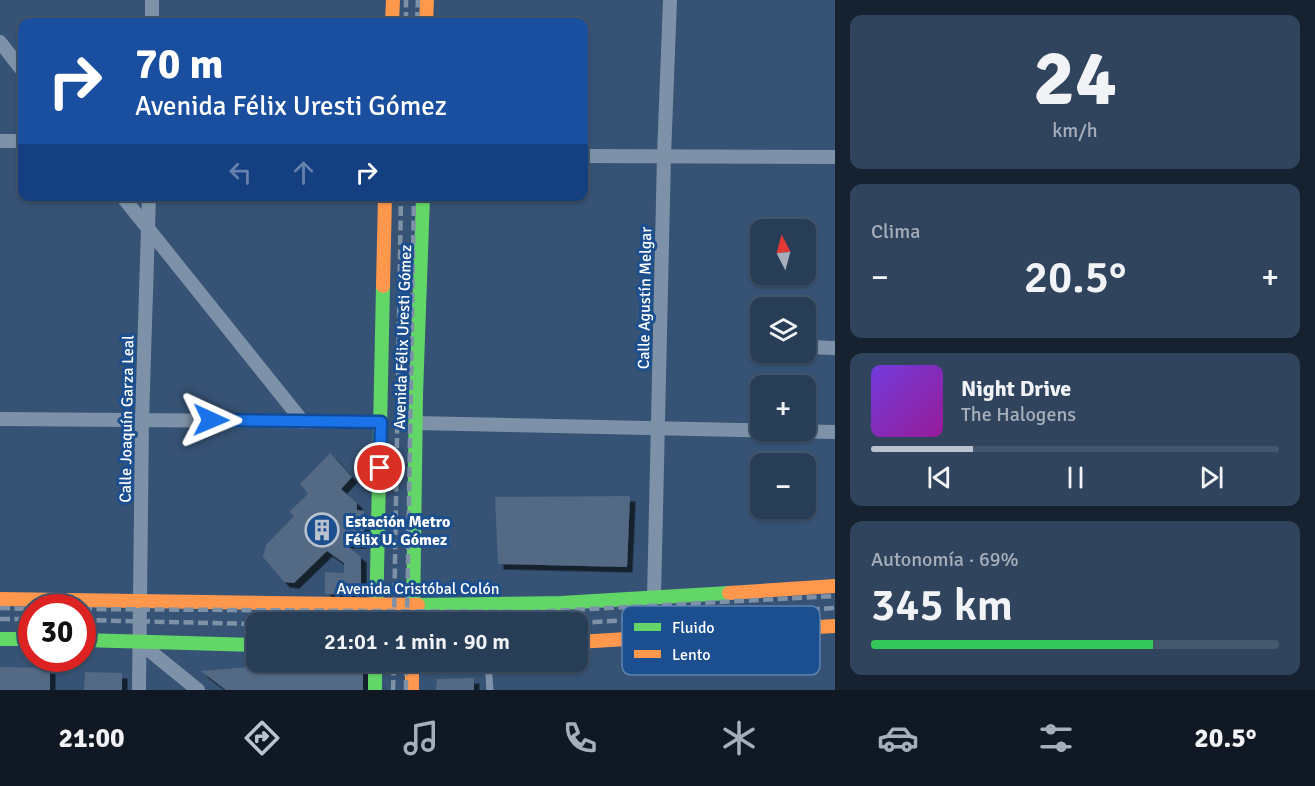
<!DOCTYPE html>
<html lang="es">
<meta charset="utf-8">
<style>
:root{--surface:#283e57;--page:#30455d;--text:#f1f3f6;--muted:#a5aeba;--line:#44576d;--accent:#b9c2ce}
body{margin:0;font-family:Signika,sans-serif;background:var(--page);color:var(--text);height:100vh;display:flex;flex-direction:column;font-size:22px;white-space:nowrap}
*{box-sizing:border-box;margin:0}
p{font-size:20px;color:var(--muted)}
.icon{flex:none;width:33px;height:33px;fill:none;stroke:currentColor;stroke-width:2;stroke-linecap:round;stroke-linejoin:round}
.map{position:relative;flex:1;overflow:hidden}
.drawer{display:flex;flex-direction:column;gap:15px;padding:15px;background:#162230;width:480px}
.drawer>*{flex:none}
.hud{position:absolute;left:18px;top:18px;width:570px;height:183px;border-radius:12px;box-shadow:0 2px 4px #0004,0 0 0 2px var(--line);background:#1a4fa0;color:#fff;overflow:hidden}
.needle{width:39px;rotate:354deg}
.tools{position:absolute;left:750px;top:219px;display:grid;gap:12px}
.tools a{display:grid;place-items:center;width:66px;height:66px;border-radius:12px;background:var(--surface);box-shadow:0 2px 4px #0004,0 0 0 2px var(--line);font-size:30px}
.speed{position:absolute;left:18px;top:594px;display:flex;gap:12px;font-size:30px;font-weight:700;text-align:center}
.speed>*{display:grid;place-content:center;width:78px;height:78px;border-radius:50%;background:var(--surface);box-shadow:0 2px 4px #0004,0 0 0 2px var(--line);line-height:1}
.speed .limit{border:9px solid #d22;background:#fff;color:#111}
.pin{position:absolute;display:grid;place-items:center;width:51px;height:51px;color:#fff;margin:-26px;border:3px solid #fff;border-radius:50%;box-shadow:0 2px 6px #0007}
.me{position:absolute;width:66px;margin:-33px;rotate:91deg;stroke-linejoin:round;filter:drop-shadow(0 0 4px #0008)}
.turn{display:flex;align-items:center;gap:21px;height:126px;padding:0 18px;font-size:27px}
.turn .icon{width:78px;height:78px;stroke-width:2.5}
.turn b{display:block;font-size:42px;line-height:51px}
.lanes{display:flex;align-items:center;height:57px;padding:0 18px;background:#0003;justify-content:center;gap:30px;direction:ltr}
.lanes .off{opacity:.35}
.big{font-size:45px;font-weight:600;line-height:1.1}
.drawer .widget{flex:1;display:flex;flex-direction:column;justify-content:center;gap:9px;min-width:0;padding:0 21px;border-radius:12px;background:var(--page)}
.drawer .dial{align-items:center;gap:0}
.dial b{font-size:78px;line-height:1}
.song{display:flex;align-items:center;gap:18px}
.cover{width:72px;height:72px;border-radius:9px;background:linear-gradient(135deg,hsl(260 70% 55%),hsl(300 70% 35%))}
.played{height:6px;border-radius:3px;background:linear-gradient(90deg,var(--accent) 25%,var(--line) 25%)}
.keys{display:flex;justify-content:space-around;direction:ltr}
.heat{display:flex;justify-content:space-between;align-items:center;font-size:33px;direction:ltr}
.charge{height:9px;border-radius:4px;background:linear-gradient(90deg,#34c759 69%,var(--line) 0)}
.trip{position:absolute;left:246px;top:612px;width:342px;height:60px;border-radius:12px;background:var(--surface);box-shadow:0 2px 4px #0004,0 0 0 2px var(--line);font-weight:600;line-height:60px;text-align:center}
.dock{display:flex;height:96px;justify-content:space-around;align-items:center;background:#101923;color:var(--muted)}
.dock .icon{width:42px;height:42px}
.dock .current{color:var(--accent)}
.dock b{font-size:27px;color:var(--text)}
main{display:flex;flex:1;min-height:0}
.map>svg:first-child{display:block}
.building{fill:#526984;filter:url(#shadow)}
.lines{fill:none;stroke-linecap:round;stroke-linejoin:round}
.lane{stroke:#7d92a8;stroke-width:7}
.street{stroke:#7d92a8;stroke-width:14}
.fast{stroke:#63d668;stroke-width:14}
.slow{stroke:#ff974d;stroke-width:14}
.rail{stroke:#7e92a7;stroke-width:4.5;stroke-dasharray:10 4.5;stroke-linecap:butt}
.route-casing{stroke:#114b97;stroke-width:15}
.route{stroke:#1a73e8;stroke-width:10}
.labels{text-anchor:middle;stroke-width:6;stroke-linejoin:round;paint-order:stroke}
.street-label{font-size:16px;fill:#fff;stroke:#1b4f8f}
.poi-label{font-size:16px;font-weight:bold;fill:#fff;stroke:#1b4f8f;text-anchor:start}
.key{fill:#1b4f8f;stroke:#5f84b1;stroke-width:1.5}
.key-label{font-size:16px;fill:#fff}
</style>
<main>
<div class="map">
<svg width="835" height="690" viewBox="0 0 835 690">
<defs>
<filter id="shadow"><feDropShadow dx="5.5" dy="5.5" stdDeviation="0" flood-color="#0009"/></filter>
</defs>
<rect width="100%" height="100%" fill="#365274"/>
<g class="building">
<polygon points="330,453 352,477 341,489 357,503 357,510 364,511 364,543 344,543 361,557 361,595 325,594 325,572 344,573 344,563 327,551 294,583 284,582 263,557 266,545 294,516 289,512 308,494 300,484"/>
<polygon points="630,496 627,567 498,564 495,497"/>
<polygon points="0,667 50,668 50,690 0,690"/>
<polygon points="249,667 363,667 363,690 226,690 201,671"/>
<polygon points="85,672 122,673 122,690 84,690"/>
<polygon points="474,678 474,690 436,690 437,679"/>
</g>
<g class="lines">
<polyline class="lane" points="488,662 490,690"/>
<g class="street">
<polyline points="152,22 152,0"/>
<polyline points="0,42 22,70"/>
<polyline points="0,141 22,141"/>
<polyline points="584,156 835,157"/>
<polyline points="122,196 303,422"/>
<polyline points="806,347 835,348"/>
<polyline points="0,419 381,422"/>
<polyline points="415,423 835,432"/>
<polyline points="654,598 664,156 670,0"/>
<polyline points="139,642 198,690"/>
<polyline points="139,690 142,420 149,196"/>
</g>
<g class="fast">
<polyline points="418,605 561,603 729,593"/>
<polyline points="376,622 383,286"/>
<polyline points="413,622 416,395 423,196"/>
<polyline points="0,639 32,639"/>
<polyline points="82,640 256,645"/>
<polyline points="375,662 375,690"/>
</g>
<g class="slow">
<polyline points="392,22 393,0"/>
<polyline points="426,22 427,0"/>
<polyline points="383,286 385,196"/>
<polyline points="729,593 835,586"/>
<polyline points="0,599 418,605"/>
<polyline points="578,642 835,626"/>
<polyline points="412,662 412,690"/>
</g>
<g class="rail">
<polyline points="406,22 406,0"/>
<polyline points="417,22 418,0"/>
<polyline points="0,608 32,609"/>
<polyline points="82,609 532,612 835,596"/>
<polyline points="0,619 32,619"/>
<polyline points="82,620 256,624"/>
<polyline points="394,622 401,196"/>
<polyline points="407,622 414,196"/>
<polyline points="578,623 835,608"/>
<polyline points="393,690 394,662"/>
<polyline points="406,690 406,662"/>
</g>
</g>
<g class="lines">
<g class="route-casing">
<polyline id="route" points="211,420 381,422 380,468"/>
</g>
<use href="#route" class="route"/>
</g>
<defs>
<g id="building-ring" transform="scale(1.725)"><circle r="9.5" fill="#1b4f8f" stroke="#b9c2ce" stroke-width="1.5"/><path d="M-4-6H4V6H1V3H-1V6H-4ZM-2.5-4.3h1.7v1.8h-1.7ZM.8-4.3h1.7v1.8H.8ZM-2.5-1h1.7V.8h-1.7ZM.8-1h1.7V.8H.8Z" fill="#b9c2ce"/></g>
</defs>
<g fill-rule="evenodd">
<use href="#building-ring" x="322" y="530"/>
</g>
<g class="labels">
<g class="street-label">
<text transform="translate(644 298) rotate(-89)" y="6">Calle Agustín Melgar</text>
<text transform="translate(402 337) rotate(-88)" y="6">Avenida Félix Uresti Gómez</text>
<text transform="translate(126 419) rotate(-89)" y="6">Calle Joaquín Garza Leal</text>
<text x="418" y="594">Avenida Cristóbal Colón</text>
</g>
<g class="poi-label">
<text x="345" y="527">Estación Metro<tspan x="345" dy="18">Félix U. Gómez</tspan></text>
</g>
</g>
<rect x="622" y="606" width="198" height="69" rx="9" class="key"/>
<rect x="634" y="623" width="27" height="8" fill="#63d668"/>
<rect x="634" y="650" width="27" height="8" fill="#ff974d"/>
<g class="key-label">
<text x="672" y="633">Fluido</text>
<text x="672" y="660">Lento</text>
</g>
</svg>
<div class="tools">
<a><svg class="needle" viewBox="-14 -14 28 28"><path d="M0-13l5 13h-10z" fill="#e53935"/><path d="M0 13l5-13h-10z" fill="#a5aeba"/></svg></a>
<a><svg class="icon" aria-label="layers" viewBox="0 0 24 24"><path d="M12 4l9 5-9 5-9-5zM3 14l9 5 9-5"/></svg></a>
<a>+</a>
<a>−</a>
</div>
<div class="speed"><div class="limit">30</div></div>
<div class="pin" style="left:380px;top:468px;background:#d93025"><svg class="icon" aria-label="arrive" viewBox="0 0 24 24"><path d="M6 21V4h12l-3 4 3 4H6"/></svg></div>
<svg class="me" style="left:211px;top:420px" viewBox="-20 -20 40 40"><path d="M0-17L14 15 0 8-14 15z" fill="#1a73e8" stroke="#fff" stroke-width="4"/></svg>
<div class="trip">21:01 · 1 min · 90 m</div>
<div class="hud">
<div class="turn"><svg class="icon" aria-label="right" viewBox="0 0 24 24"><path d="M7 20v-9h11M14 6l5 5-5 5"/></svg><div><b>70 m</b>Avenida Félix Uresti Gómez</div></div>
<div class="lanes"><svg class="icon off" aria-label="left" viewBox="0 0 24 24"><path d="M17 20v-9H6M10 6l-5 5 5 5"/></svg><svg class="icon off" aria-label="ahead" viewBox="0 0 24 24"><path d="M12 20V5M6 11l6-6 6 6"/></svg><svg class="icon" aria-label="right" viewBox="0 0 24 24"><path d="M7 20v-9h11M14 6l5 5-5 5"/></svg></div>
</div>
</div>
<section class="drawer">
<div class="widget dial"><b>24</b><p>km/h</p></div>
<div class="widget"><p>Clima</p>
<div class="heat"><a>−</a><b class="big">20.5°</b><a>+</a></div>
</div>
<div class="widget">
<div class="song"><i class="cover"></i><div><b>Night Drive</b><p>The Halogens</p></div></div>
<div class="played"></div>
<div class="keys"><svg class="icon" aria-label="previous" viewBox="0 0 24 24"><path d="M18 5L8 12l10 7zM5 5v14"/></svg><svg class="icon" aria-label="pause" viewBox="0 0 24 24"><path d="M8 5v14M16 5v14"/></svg><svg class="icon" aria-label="next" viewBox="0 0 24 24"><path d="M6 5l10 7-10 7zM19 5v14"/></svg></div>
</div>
<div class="widget"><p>Autonomía · 69%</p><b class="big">345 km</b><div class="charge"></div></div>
</section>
</main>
<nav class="dock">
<b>21:00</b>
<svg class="icon current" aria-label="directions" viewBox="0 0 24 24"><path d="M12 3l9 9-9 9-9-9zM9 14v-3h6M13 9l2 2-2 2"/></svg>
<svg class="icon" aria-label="music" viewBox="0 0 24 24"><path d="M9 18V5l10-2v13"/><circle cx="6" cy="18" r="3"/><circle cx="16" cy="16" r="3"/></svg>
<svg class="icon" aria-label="phone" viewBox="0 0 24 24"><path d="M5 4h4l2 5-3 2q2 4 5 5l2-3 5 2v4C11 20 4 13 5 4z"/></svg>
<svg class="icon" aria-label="climate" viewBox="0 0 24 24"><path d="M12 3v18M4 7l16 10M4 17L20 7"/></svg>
<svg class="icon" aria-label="car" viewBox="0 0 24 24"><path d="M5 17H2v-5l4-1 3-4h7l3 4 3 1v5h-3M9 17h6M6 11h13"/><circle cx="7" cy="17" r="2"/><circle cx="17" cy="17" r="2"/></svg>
<svg class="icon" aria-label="filters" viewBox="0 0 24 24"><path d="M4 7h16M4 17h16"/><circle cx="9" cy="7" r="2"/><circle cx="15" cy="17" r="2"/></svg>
<b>20.5°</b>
</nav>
